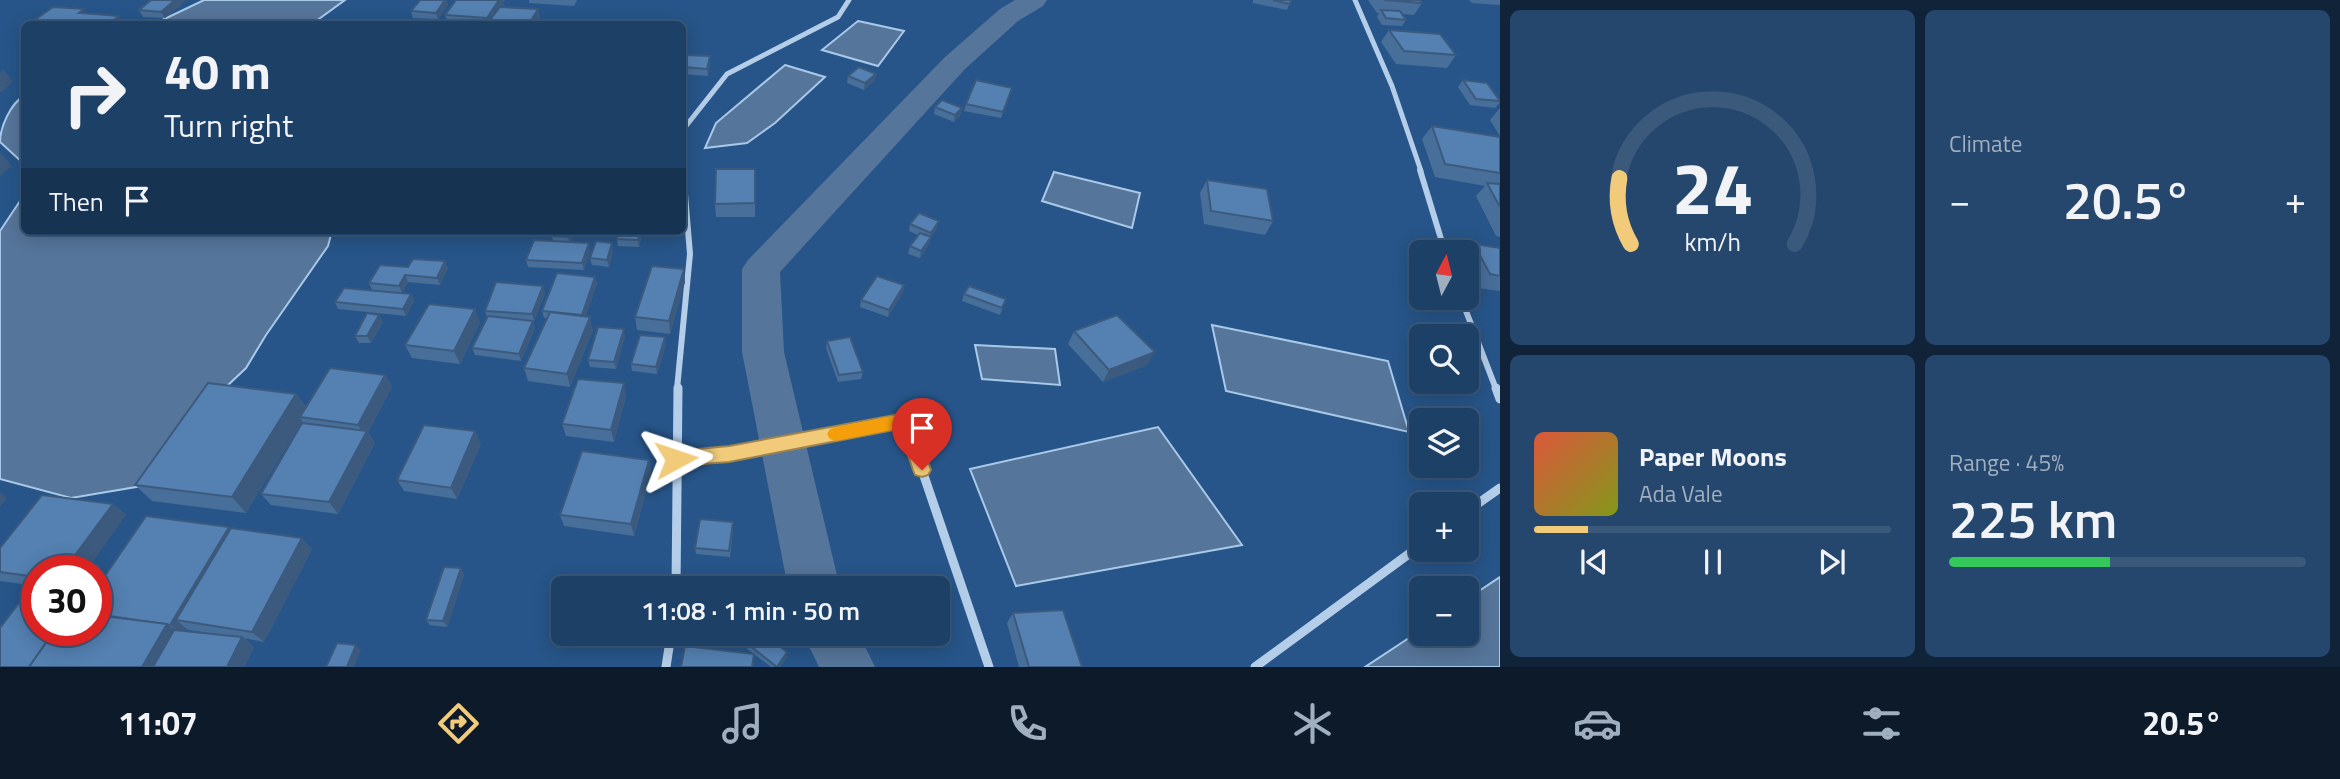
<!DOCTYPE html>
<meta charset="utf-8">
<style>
:root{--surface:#1d4067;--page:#25476d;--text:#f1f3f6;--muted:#a0afc0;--line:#3b597b;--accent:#f1cb7a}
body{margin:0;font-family:"Titillium Web",sans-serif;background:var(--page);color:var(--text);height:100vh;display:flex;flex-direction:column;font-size:26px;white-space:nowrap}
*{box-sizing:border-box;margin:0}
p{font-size:23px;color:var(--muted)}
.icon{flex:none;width:38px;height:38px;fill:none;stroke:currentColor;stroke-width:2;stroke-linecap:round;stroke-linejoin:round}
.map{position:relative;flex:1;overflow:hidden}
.panel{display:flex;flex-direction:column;gap:10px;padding:10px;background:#102339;width:840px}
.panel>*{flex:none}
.top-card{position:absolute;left:21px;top:21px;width:665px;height:214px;border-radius:10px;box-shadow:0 4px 18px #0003,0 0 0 2px var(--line);background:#1d4067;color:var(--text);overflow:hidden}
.needle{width:46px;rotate:7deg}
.controls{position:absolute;left:1409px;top:240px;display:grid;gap:14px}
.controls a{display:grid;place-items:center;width:70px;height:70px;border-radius:10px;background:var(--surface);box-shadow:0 4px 18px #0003,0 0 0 2px var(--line);font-size:35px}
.speed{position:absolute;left:21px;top:555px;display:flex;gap:14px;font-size:35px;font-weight:700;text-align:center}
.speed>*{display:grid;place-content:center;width:91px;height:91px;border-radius:50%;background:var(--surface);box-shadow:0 4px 18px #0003,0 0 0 2px var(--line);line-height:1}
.speed .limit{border:10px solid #d22;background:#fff;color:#111}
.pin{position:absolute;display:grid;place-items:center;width:60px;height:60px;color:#fff;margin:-72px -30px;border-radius:50% 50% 50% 0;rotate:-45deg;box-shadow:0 0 7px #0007}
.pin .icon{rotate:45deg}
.me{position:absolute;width:77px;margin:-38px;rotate:85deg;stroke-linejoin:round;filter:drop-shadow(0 0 5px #0008)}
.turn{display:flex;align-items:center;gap:24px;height:147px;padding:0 28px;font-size:32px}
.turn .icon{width:91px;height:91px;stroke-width:2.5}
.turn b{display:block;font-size:49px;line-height:60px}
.then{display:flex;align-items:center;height:66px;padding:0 28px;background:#0003;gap:14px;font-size:26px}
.big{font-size:52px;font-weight:600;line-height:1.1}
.panel .tile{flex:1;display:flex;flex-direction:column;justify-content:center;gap:10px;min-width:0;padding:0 24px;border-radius:10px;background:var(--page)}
.panel .dial{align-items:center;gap:0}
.dial svg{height:182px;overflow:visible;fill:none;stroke:var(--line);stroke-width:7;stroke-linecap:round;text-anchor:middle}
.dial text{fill:var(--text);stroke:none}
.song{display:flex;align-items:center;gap:21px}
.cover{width:84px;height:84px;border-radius:10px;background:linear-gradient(135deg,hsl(10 70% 55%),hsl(70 70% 35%))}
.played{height:7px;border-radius:4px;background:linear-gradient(90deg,var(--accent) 15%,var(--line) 15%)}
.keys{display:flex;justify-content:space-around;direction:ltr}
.heat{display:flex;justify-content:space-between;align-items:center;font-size:38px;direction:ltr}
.charge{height:10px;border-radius:5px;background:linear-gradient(90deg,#34c759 45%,var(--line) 0)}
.panel .tiles{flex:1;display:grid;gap:10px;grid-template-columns:repeat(2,1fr)}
.trip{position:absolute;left:551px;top:576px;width:399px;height:70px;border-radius:10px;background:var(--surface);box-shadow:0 4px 18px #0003,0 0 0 2px var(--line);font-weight:600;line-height:70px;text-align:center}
.menu{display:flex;height:112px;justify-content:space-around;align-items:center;background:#0c1a29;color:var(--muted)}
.menu .icon{width:49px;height:49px}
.menu .selected{color:var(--accent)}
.menu b{font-size:32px;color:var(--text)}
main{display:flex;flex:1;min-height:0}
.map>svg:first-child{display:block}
.water{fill:#56759a;stroke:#a9c9e9;stroke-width:2}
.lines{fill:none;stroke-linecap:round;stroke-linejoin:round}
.canal{fill:#56759a;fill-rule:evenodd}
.minor-far2{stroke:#b4cee9;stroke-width:5}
.minor-far1{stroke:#b4cee9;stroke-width:6}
.minor{stroke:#b4cee9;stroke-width:9}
.wall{fill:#486f99;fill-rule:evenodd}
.shaded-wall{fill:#3b5a7d}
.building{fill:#5481b2;stroke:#3b5a7d;stroke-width:2}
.route{fill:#f1cb7a;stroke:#9d844f;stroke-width:2}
.slow{fill:#f59e0b}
</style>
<main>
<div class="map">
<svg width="1500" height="667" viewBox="0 0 1500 667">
<rect width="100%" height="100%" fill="#275589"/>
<g class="water">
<polygon points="204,0 345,0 312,24 154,24"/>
<polygon points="858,21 904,31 878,66 822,50"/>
<polygon points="785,65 825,77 775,123 747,143 705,148 716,123"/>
<path d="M 24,96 L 24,164 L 0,142 C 0,127 11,103 24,96 Z"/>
<polygon points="1054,172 1140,193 1132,228 1042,201"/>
<polygon points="24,195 24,231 332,231 328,246 266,335 246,368 205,407 142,486 71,498 0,479 0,231"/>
<polygon points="1212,325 1388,361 1409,432 1226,391"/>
<polygon points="975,345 1055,349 1060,385 982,379"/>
<polygon points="1158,427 1242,545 1016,586 970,469"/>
<polygon points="1500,577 1500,667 1365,667 1421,630 1421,634 1466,634 1467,599"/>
</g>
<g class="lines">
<g class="canal">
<polygon points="1015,0 1047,0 1043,6 1018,21 965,69 780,272 784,352 840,588 788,588 742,352 742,269 748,260 945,57 1000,9"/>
<polygon points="803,634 859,634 875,667 819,667"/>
</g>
<g class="minor-far2">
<polyline points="1355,0 1392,86 1421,171"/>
<polyline points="682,131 727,74 838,17 849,0"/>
<polyline points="682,163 683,171"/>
</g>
<g class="minor-far1">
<polyline points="1420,170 1445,252"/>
<polyline points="1461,298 1496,389"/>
<polyline points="677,389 690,254 683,170"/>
</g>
<g class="minor">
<polyline points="1496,388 1500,399"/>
<polyline points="676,459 729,454 905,420 989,667"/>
<polyline points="1466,512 1500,488"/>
<polyline points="676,588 678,388"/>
<polyline points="666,667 671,634"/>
<polyline points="1255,667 1421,545"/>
</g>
</g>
<g class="wall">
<polygon points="413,0 446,0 448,5 438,19 413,18 411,11 419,0"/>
<polygon points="456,0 506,0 503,1 504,7 538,9 541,22 539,24 448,24 445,15"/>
<polygon points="529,0 577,0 574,6 529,3"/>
<polygon points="1253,0 1291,0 1287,10 1253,3"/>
<polygon points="1368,0 1420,0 1422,3 1414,15 1402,14 1406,20 1402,26 1382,25 1377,17 1379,13 1377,13"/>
<polygon points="1469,0 1500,0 1500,4 1499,5 1472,3"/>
<polygon points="180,4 181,5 165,18 143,17 139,10"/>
<polygon points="1389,30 1456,55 1447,68 1396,64 1381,42"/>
<polygon points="710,56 710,63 708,76 682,74 682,62"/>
<polygon points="848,76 875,80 864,90 847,83"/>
<polygon points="1463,80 1500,99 1500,102 1495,108 1470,105 1458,87"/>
<polygon points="1010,94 1001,118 964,111 966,104"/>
<polygon points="935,107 962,108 960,115 954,122 934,114"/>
<polygon points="1500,108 1500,136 1490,120"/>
<polygon points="1432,126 1500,137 1500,237 1496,236 1476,196 1485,186 1435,177 1422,139"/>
<polygon points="755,169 755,217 716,217 715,204"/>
<polygon points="1207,180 1273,221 1265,235 1204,224 1200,193"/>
<polygon points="910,224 937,228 931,237 929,244 920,258 908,254 910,246 918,235 909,231"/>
<polygon points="575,231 570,242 590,250 584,270 528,267 526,260 553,241 552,236"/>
<polygon points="642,234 639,247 618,246 617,239"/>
<polygon points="1474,244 1500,248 1500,291 1478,288 1466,265 1466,253"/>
<polygon points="613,250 609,267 592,265 590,258"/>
<polygon points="408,267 448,268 440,285 408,282 402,293 372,290 369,283"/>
<polygon points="595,277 597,284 585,317 593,330 570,387 528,381 524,368 547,318 544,318 542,311"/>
<polygon points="685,282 670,334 637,330 635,317"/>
<polygon points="904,285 903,292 888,317 860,307 861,300"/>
<polygon points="545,293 534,321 530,321 535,328 521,361 475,355 472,348 487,317 485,311"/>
<polygon points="411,294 414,301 406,316 338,309 335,302"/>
<polygon points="964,294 1006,299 1000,315 962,301"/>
<polygon points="383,322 371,343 359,343 355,336"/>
<polygon points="480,322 460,364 412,358 405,345"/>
<polygon points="1074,331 1147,365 1103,382 1068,344"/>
<polygon points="625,336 616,369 590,367 588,360"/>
<polygon points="827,341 863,372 861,379 838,382 826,348"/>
<polygon points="666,344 657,374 632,371 631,364"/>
<polygon points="385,375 392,387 368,432 375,443 338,514 271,505 261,494 304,424 302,421 246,513 152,501 135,485 296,394 306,407"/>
<polygon points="626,396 614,442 566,436 562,424"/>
<polygon points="481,444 457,499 404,491 397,480"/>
<polygon points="649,460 651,472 634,536 564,526 560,515"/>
<polygon points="113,504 126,515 37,570 37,586 0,581 0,548"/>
<path d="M 229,527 L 231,528 L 312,549 L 264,642 L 244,638 L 254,647 L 244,667 L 0,667 L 96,630 L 96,589 ZM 187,629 L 189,630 L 216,634 L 186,631 Z"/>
<polygon points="733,528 730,557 696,554 695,548"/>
<polygon points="464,574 447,627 430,625 426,620"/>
<polygon points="1013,613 1082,667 1019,667 1007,623"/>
<polygon points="728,634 763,634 787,657 780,667 771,667"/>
</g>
<g class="shaded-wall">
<polygon points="175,0 187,0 180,4 181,5 165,18 161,12"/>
<polygon points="445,0 446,0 448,5 438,19 436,13"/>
<polygon points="499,0 503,0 505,9 489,24 487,18"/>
<polygon points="538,9 541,22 539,24 529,24"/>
<polygon points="119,16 123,22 120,24 108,24"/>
<polygon points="710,56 710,63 708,76 707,69"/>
<polygon points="4,70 13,82 0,93 0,72"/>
<polygon points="876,74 875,80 864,90 865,83"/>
<polygon points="962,108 960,115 954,122 955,115"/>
<polygon points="0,153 1,153 12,166 0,176"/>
<polygon points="939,221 937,228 929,240 931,233"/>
<polygon points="570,231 575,231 570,244 568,237"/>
<polygon points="640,231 641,231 642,234 639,247 638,240"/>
<polygon points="931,237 929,244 920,258 921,251"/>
<polygon points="589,243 590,250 584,270 582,263"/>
<polygon points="612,243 613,250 609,267 607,260"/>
<polygon points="445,261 448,268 440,285 437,278"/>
<polygon points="684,269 685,282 670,334 669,321"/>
<polygon points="405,275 408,282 402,293 399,286"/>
<polygon points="595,277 597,284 584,322 582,315"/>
<polygon points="904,285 903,292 888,317 889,310"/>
<polygon points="543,286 545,293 534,321 532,314"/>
<polygon points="411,294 414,301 406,316 403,309"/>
<polygon points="475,309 480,322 460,364 454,351"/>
<polygon points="379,315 383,322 371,343 367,336"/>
<polygon points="590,317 593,330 570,387 567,374"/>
<polygon points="533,321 535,328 521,361 519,354"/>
<polygon points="624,329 625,336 616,369 614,362"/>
<polygon points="665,337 666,344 657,374 656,367"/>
<polygon points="1155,352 1147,365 1103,382 1109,370"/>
<polygon points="385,375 392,387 368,432 375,443 338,514 329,502 365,436 358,425"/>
<polygon points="624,383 626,396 614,442 611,430"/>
<polygon points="296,394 308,411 300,417 302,421 246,513 232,497"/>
<polygon points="475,431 481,444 457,499 451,488"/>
<polygon points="649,460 651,472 634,536 631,524"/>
<polygon points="0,492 7,498 0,507"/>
<polygon points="113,504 126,515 87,570 64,570"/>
<polygon points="229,527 241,538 176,620 187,629 183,635 170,625"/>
<polygon points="302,538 312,549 264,642 252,632"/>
<polygon points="461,568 464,574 447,627 443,621"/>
<polygon points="167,624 186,638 169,667 142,667"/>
<polygon points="242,637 254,647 244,667 227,667"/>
<polygon points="356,645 361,650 354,667 347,667"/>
<polygon points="787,652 787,657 780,667 777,667"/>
</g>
<g class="building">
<polygon points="151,0 175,0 161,12 139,10"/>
<polygon points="420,0 445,0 436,13 411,11"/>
<polygon points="456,0 499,0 487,18 445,15"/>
<polygon points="1273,0 1291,0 1290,4"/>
<polygon points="1384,0 1420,0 1422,3 1385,0"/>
<polygon points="53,7 84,9 79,13 82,13 119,16 108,24 29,24"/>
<polygon points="500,7 538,9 529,24 487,24"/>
<polygon points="1381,10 1400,11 1406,20 1386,18"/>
<polygon points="1389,30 1440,34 1456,55 1404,51"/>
<polygon points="684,55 710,56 707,69 682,67"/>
<polygon points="859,67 876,74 865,83 848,76"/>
<polygon points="976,80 1012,88 1003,112 966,104"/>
<polygon points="1463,80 1487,83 1500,101 1476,99"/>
<polygon points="942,100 962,108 955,115 935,107"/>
<polygon points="1432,126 1500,137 1500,173 1445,164"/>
<polygon points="716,169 755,169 755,203 715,204"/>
<polygon points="1207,180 1267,189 1273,221 1211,211"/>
<polygon points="1487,183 1500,184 1500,207"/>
<polygon points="919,213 939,221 931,233 910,224"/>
<polygon points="554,231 570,231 568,237 552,236"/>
<polygon points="619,231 640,231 638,240 617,239"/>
<polygon points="920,233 931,237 921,251 910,246"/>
<polygon points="534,240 589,243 582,263 526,260"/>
<polygon points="596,241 612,243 607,260 590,258"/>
<polygon points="1474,244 1500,248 1500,276 1490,274"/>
<polygon points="413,259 445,261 437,278 405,275 399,286 369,283 380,265 408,267"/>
<polygon points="652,266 684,269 669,321 635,317"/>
<polygon points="557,273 595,277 582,315 542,311"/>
<polygon points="877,276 904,285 889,310 861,300"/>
<polygon points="496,282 543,286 532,314 485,311"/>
<polygon points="969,286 1006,299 1002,308 964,294"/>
<polygon points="344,288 411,294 403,309 335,302"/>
<polygon points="429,304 475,309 454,351 405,345"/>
<polygon points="550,312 590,317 567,374 524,368"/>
<polygon points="367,313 379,315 367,336 355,336"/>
<polygon points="1117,315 1155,352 1109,370 1074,331"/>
<polygon points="488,316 533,321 519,354 472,348"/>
<polygon points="598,327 624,329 614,362 588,360"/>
<polygon points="640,335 665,337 656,367 631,364"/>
<polygon points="850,337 863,372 839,375 827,341"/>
<polygon points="330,368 385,375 358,425 300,417"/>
<polygon points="578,379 624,383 611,430 562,424"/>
<polygon points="208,383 296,394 232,497 135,485"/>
<polygon points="302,423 367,431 329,502 261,494"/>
<polygon points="424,425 475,431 451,488 397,480"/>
<polygon points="582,451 649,460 631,524 560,515"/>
<polygon points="42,495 113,504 64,570 37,570 37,577 0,572 0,548"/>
<polygon points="146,516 229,527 170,625 96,614 96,589"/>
<polygon points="700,519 733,522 729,551 695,548"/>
<polygon points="231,528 302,538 252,632 176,620"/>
<polygon points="444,567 461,568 443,621 426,620"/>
<polygon points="25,595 37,597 37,630 55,630 29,667 0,667 0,628"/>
<polygon points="1063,610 1082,667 1029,667 1013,613"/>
<polygon points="96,615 167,624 142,667 29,667 55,630 96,630"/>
<polygon points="174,630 242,637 227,667 153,667"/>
<polygon points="735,634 763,634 787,652 777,667"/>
<polygon points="337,643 356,645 347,667 326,667"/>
<polygon points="685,646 754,654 752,667 681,667"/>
</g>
<polygon class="route" points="905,413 911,415 913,421 931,470 928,475 922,477 915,475 913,470 899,429 729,462 676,466 670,464 667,459 670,453 676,451 729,446"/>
<polygon class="slow" points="892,416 898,418 900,423 898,428 892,430 836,441 830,439 827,434 830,429 836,427"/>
</svg>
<div class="controls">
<a><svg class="needle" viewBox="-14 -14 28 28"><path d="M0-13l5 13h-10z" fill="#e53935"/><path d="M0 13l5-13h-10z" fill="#a0afc0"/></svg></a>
<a><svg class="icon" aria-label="search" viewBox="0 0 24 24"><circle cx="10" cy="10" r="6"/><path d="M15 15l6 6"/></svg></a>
<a><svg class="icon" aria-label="layers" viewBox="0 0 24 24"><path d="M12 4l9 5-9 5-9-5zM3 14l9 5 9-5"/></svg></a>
<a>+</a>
<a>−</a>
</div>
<div class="speed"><div class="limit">30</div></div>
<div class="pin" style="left:922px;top:470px;background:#d93025"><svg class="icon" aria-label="arrive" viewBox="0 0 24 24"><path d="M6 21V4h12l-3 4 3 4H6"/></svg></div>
<svg class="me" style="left:676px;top:459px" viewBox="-20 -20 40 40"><path d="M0-17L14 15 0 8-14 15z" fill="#f1cb7a" stroke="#fff" stroke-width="4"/></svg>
<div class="trip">11:08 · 1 min · 50 m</div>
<div class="top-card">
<div class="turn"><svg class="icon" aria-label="right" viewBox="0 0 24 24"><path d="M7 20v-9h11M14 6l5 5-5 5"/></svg><div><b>40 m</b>Turn right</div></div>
<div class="then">Then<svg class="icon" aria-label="arrive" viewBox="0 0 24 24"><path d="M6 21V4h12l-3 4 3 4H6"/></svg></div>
</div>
</div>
<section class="panel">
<div class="tiles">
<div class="tile dial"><svg viewBox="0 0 100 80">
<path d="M14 69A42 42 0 1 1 86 69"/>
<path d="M14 69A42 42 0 0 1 9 40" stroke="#f1cb7a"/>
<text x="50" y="56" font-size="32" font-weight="700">24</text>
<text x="50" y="72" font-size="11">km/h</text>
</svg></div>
<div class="tile"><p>Climate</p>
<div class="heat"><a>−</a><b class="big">20.5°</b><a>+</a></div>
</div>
<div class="tile">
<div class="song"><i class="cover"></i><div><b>Paper Moons</b><p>Ada Vale</p></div></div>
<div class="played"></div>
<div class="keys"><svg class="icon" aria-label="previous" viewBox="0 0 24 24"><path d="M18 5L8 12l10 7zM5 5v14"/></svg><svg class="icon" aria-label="pause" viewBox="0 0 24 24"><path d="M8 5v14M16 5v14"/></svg><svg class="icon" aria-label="next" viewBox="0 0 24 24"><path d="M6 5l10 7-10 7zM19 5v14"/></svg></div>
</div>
<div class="tile"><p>Range · 45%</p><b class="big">225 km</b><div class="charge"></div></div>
</div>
</section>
</main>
<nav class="menu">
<b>11:07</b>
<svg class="icon selected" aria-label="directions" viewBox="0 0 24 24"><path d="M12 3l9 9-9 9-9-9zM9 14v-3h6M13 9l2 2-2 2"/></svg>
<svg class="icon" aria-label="music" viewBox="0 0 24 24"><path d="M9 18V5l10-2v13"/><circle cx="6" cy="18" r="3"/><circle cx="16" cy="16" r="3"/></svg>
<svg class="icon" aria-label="phone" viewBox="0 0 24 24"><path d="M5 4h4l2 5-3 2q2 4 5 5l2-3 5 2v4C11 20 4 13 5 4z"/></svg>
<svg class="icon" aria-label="climate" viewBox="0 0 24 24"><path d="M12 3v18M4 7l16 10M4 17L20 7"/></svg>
<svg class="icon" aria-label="car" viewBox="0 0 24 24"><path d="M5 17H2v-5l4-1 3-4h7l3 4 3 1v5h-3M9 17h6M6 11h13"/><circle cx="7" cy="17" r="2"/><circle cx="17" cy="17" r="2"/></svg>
<svg class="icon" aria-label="filters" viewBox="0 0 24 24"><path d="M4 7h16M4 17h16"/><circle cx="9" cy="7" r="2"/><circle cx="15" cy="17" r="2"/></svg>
<b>20.5°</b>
</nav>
